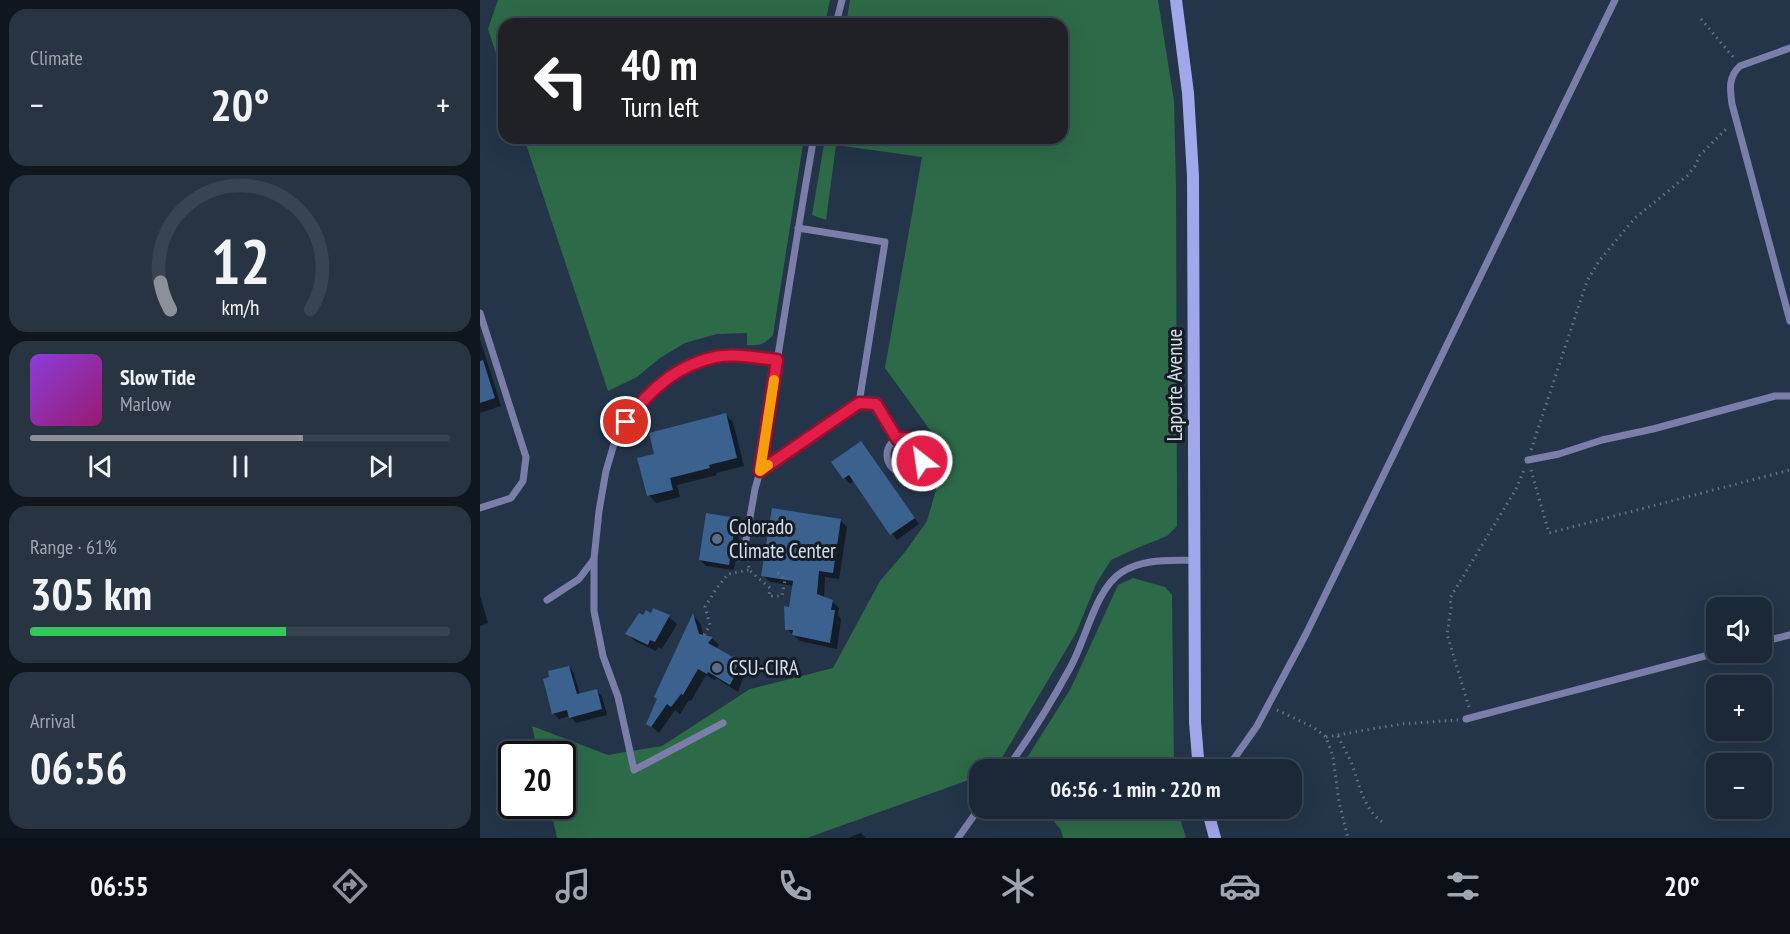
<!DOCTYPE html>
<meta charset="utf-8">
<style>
:root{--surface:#1b2837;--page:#283442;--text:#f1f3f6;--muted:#a0a6ad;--line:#394452;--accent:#8c9099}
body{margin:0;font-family:"PT Sans Narrow",sans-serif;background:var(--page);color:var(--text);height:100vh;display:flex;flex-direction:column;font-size:22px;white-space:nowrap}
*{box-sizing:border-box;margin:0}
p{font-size:20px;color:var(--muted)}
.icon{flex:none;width:33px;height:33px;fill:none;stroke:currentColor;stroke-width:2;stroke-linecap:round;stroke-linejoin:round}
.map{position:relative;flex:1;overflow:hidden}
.drawer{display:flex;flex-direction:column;gap:9px;padding:9px;background:#0f161e;width:480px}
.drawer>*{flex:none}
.hud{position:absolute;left:18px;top:18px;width:570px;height:126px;border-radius:18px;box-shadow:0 6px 24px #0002,0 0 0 2px var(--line);background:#202124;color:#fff;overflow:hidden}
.tools{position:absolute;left:1226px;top:597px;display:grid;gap:12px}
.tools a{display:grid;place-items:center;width:66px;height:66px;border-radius:12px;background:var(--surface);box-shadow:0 6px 24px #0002,0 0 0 2px var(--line);font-size:30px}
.speed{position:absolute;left:18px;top:741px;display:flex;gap:12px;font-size:30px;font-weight:700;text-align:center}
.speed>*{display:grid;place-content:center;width:78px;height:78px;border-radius:50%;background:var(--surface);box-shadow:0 6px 24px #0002,0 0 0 2px var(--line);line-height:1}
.speed .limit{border:3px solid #111;border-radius:9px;background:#fff;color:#111}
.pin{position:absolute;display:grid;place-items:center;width:51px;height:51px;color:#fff;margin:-26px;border:3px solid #fff;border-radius:50%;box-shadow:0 2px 6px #0007}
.me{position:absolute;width:66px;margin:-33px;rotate:330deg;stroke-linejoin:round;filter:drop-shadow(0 0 4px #0008)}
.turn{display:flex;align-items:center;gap:21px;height:126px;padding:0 24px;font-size:27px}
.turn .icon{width:78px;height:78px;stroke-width:2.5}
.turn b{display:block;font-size:42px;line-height:51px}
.big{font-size:45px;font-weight:800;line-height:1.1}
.drawer .tile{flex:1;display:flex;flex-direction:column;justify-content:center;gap:9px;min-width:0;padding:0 21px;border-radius:18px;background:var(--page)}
.drawer .dial{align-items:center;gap:0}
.dial svg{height:156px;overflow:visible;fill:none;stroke:var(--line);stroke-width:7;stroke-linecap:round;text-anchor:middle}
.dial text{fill:var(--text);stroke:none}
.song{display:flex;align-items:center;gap:18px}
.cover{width:72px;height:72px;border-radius:9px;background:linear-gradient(135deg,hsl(270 70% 55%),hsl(320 70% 35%))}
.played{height:6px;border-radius:3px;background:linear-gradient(90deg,var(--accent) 65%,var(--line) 65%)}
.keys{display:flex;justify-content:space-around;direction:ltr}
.heat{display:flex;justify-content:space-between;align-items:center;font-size:33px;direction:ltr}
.charge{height:9px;border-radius:4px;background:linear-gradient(90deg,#34c759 61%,var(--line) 0)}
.trip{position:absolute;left:489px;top:759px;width:333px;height:60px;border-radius:18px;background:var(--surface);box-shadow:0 6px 24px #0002,0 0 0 2px var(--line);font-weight:800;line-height:60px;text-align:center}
.dock{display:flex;height:96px;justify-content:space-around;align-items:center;background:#0b1016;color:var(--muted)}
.dock .icon{width:42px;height:42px}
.dock .current{color:var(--accent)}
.dock b{font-size:27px;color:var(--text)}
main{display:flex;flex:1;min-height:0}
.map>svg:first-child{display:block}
.green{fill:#2d6a48}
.shadow{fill:#0007}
.building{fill:#3b618e}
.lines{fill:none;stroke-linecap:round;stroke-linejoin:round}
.path{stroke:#637283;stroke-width:3;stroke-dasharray:1.5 4.5;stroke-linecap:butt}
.lane{stroke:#7a7ea9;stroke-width:7}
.secondary{stroke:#a2a7eb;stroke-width:12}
.route-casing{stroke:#92132f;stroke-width:15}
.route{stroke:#e11d48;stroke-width:10}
.slow{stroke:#f59e0b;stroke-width:10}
.service-dot{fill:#5c6f8a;stroke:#151c25;stroke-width:2}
.labels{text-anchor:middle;stroke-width:6;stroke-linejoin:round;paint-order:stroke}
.street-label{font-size:21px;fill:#d5e0ec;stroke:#151c25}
.poi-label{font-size:21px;fill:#d5e0ec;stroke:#151c25;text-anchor:start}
</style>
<main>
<section class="drawer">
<div class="tile"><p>Climate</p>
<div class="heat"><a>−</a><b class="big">20°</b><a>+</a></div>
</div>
<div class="tile dial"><svg viewBox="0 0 100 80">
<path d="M14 69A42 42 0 1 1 86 69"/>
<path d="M14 69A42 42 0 0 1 9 55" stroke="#8c9099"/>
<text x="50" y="56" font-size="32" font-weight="700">12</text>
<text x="50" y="72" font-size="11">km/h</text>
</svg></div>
<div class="tile">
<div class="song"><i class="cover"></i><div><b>Slow Tide</b><p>Marlow</p></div></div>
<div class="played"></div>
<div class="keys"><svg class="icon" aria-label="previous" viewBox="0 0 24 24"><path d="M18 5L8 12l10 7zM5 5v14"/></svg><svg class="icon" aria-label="pause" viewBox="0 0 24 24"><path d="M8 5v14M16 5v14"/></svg><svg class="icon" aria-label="next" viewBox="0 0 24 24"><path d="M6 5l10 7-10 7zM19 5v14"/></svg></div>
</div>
<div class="tile"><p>Range · 61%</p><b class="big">305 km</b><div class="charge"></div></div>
<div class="tile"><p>Arrival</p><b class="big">06:56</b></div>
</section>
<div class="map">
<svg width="1310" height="838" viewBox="0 0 1310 838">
<rect width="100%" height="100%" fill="#243549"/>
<g class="green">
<polygon points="18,0 350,0 345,24 24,24 24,78 8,29"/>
<polygon points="370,0 678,0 694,101 696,186 697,526 687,536 657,548 631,560 616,584 596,633 517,766 511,769 500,770 499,776 497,777 327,838 77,838 70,806 82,806 82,754 58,754 52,726 128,755 182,746 270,689 353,668 400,581 425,552 447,521 456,490 458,441 405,368 442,157 356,145 346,220 332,215 345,138 582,138 582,24 366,24"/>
<path d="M 44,138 L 324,138 L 293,335 C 284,345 279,346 267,345 L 267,333 L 237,334 L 205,343 L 180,358 L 157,377 L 128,391 Z"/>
<polygon points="653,578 685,587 692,595 694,769 540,769 591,688 638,585"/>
<polygon points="564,809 697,809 706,838 583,838 581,830"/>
</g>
<g class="shadow">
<polygon points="0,339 21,406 0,413"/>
<polygon points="246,415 253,422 264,466 236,473 237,475 197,485 200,497 176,503 169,495 176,455"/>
<polygon points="381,443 439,524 417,540 374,481 370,484 353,463"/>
<polygon points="255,519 261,525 254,570 226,566 220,560"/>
<polygon points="360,520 367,527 359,579 345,577 344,598 352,601 359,608 358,615 361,619 357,649 320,641 307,629 314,586 290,582 283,575"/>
<polygon points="0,595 8,623 0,626"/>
<polygon points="174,610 189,617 197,624 182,649 178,647 176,651 155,641 147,634 163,617 172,615"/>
<polygon points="214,616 220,623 224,636 232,638 239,645 236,649 259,662 266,670 258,692 236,678 235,680 226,675 211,701 209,700 200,714 195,710 179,733 168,723"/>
<polygon points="89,667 94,673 100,695 117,691 122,696 127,715 96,723 90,716 79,719 73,713"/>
<polygon points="381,833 386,838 368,838"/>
</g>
<g class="building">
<polygon points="3,360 15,398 0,403 0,361"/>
<polygon points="246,413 257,458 229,465 230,468 190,478 193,490 167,496 157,458 174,454 169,433"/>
<polygon points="381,441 435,518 410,535 369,475 363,479 351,462"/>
<polygon points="292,508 361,519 353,573 339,571 337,594 353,600 351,610 355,610 350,643 312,635 313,630 305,630 304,606 309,607 313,581 281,576"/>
<polygon points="226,513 256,518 249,565 219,560"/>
<polygon points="173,608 190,615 175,642 170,640 168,645 145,634 159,613 163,615 166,610 171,613"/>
<polygon points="213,613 219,634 233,637 228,643 260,661 254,672 256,673 250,685 228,672 227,674 218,669 203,695 201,694 191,707 187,704 171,727 166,724 177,699 174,697"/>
<polygon points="89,666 97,694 117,689 122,709 89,718 87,710 72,714 63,679 69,677 68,671"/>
</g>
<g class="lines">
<g class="path">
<polyline points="1221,19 1253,57"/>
<polyline points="1051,450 1107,281 1119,261 1155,218 1208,175 1215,166 1220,155 1248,127"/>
<polyline points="1051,470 1069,533 1310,470"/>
<polyline points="267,548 269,570 290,588 289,596 302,596 305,580 297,572"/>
<polyline points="224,635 230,625 225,607 236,589 248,574 269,570"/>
<polyline points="989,707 967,634 971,608 970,598 1036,489 1045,468"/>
<polyline points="797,710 833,727 846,737 853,757 859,802 868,838"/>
<path d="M 858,736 C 862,745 867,753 871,762 C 880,784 882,809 904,823"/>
<polyline points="846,737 921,724 978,720"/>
</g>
<g class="lane">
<polyline points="356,24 362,0"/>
<path d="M 1310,48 L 1260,66 C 1248,77 1250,89 1252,104 L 1310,321"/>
<path d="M 318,228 L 405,242 L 379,403 L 280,471 C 297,361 314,251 333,142 L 334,138"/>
<polyline points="0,313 46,457 43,481 31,498 0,508"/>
<polyline points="379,403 396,404 417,439"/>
<circle cx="425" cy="455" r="18"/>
<polyline points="1048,460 1079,454 1122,440 1173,429 1295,396 1310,396"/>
<polyline points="266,540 275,489 280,471"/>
<polyline points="114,559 114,611 123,656 138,697 154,770 243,723"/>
<polyline points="67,600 99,579 114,559 119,511 126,471 137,434 155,410 177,386 204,368 237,357 267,357 297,360"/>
<polyline points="1281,642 1310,635"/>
<polyline points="986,719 1240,652"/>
<path d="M 526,770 C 550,737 571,703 590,668 C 606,640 615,589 642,572 C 664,558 690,561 714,560"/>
<polyline points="746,770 777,726 826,634 1135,0"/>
<polyline points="478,838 500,807"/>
</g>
<g class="secondary">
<polyline points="696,0 708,93 713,176 715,722 719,770"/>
<polyline points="727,808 735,838"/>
</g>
</g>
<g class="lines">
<g class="route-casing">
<path id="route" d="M 146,422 C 168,391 197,365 235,357 C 255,353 277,358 297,360 L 280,471 L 379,403 L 396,404 L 417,439 C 433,435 444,444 442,461"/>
</g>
<use href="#route" class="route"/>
<polyline class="slow" points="288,465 280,471 294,380"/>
</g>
<g class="service-dot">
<circle cx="237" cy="539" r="6"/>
<circle cx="237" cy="668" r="6"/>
</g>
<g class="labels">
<g class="street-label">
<text transform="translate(695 385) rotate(-90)" y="7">Laporte Avenue</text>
</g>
<g class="poi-label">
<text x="249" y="534">Colorado<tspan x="249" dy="24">Climate Center</tspan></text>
<text x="249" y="675">CSU-CIRA</text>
</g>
</g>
</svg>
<div class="tools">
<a><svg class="icon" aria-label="sound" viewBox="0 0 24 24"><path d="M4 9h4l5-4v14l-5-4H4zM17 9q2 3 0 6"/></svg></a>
<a>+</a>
<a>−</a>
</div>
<div class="speed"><div class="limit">20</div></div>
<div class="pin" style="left:146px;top:422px;background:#d93025"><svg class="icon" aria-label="arrive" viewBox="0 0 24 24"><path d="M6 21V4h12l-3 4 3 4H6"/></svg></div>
<svg class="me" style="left:442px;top:461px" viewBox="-20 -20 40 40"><circle r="17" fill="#e11d48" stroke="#fff" stroke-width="3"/><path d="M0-11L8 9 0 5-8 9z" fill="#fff"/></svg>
<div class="trip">06:56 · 1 min · 220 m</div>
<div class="hud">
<div class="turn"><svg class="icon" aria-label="left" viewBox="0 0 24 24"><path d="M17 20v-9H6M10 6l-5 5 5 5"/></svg><div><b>40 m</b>Turn left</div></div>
</div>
</div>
</main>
<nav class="dock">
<b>06:55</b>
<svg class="icon current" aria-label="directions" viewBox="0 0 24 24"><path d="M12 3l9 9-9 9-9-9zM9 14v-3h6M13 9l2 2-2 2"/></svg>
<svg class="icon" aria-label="music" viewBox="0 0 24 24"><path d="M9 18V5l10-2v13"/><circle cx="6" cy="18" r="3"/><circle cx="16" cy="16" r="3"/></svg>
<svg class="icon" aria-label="phone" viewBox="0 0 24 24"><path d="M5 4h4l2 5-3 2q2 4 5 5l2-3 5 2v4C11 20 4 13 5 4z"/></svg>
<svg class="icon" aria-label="climate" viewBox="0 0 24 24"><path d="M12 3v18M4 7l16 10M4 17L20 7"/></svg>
<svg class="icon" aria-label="car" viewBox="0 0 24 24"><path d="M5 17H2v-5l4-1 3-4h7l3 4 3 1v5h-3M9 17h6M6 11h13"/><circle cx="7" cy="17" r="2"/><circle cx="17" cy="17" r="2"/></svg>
<svg class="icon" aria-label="filters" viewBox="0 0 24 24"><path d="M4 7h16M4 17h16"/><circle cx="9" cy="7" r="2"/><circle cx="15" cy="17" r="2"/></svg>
<b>20°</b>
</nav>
